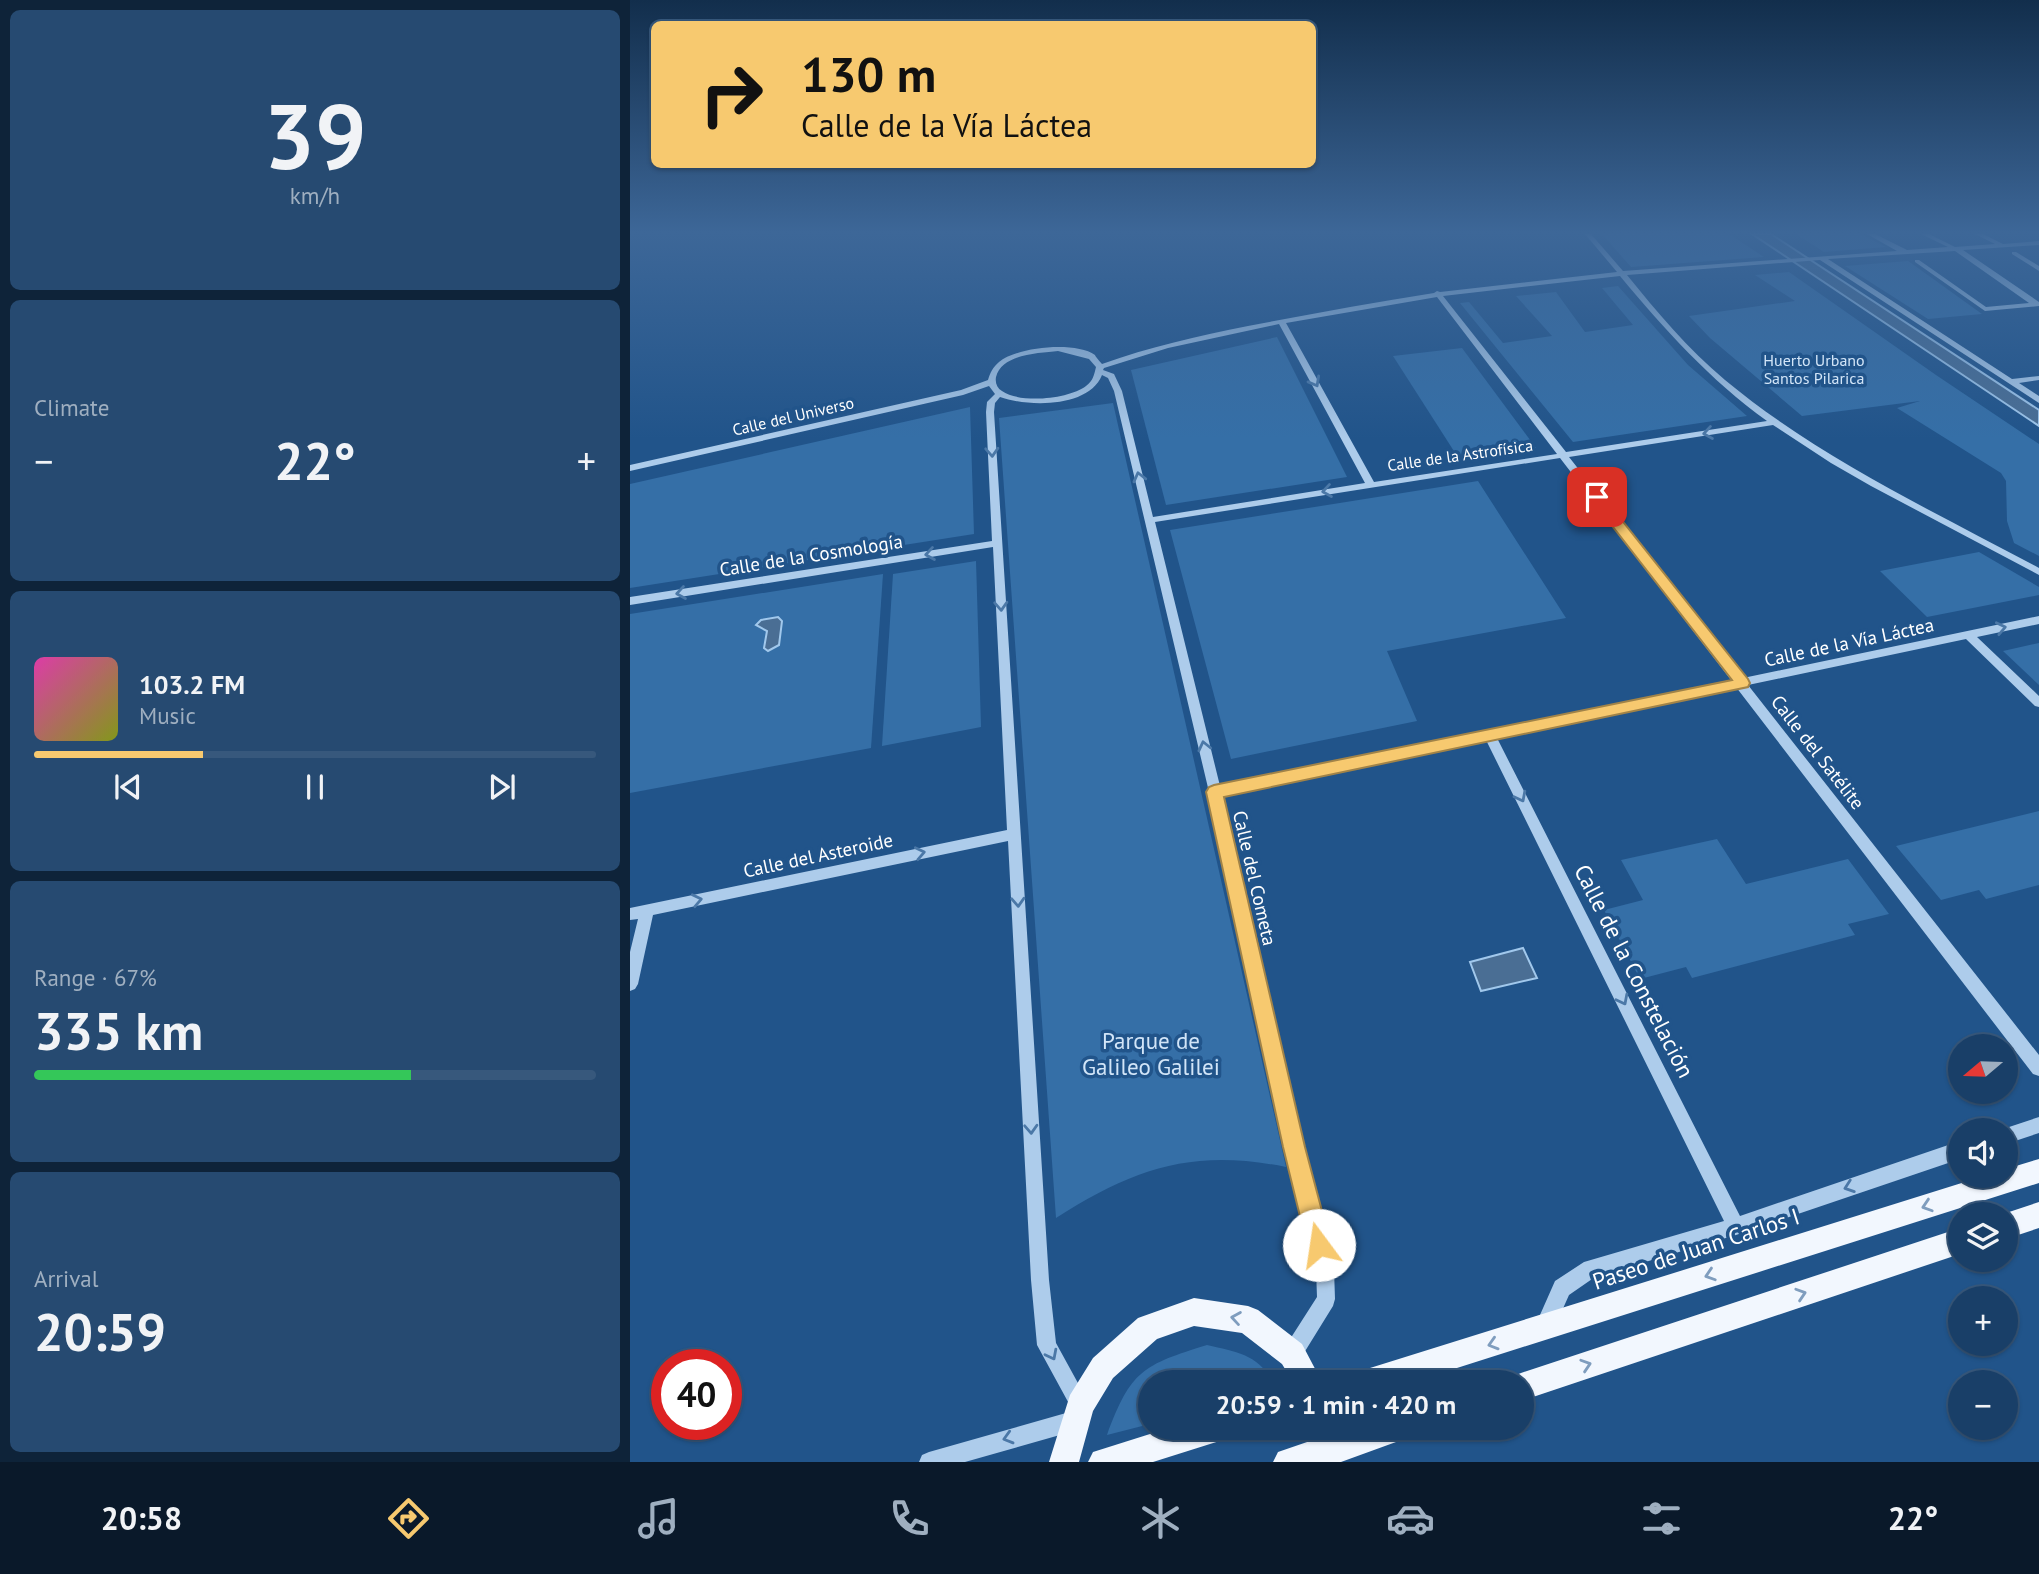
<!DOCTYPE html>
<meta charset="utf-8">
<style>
:root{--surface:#193f68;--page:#264a71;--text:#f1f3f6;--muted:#9fafc0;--line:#37587c;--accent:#f7c96f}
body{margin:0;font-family:"PT Sans",sans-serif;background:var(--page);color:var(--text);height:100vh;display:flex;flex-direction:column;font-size:26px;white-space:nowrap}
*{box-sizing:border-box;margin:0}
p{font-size:23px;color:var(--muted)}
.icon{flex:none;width:38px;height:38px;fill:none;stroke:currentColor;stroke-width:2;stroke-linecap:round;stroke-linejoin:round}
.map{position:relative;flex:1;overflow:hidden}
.drawer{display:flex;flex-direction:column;gap:10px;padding:10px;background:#0e2339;width:630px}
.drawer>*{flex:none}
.banner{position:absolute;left:21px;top:21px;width:665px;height:147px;border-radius:10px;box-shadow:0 2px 5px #0004,0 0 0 2px var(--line);background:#f7c96f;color:#111;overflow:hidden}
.needle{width:46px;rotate:251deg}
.buttons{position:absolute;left:1318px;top:1034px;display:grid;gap:14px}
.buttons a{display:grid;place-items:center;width:70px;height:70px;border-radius:50%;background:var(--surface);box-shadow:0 2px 5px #0004,0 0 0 2px var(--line);font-size:35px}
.speed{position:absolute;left:21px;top:1349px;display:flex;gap:14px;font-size:35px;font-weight:700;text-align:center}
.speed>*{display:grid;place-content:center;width:91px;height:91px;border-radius:50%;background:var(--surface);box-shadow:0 2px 5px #0004,0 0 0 2px var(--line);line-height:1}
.speed .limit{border:10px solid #d22;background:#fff;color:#111}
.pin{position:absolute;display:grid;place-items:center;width:60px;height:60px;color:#fff;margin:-30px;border-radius:14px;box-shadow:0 4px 10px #0006}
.me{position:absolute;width:77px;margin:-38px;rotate:346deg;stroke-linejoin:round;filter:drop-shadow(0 0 5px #0008)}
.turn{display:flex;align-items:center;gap:24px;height:147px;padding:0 35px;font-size:32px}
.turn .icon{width:91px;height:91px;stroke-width:2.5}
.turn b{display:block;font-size:49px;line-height:60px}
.big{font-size:52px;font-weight:600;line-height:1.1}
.drawer .tile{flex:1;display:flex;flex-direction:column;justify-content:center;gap:10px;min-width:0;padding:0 24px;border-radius:10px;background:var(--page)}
.drawer .dial{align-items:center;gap:0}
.dial b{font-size:91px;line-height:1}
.song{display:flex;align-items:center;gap:21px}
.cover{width:84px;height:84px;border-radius:10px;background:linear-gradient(135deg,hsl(320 70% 55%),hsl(70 70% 35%))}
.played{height:7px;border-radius:4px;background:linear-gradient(90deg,var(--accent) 30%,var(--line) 30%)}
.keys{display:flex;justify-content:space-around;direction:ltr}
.heat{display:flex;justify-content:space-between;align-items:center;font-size:38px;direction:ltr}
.charge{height:10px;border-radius:5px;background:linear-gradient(90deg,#34c759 67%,var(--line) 0)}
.trip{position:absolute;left:508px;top:1370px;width:396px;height:70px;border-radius:35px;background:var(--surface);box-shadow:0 2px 5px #0004,0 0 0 2px var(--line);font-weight:600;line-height:70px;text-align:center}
.tabs{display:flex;height:112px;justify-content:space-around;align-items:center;background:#0a192a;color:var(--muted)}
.tabs .icon{width:49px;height:49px}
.tabs .on{color:var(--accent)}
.tabs b{font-size:32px;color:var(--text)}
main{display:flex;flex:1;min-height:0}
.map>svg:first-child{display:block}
.green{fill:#356fa7}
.water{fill:#4a6e94;stroke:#a1c8ec;stroke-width:2}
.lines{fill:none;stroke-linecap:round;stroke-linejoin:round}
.minor{fill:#adcceb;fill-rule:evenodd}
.major{fill:#f2f7fe;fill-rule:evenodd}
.oneway{stroke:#4b78a7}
.oneway2{stroke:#7f9dbe}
.route{fill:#f7c96f;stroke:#a18348;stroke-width:2}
.labels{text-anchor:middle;stroke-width:7;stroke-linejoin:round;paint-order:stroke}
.far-park-label{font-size:16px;fill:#d2e5f8;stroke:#21548a}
.far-street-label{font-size:16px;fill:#fff;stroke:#21548a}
.street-label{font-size:19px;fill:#fff;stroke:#21548a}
.near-street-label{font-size:23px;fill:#fff;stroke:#21548a}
.near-park-label{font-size:23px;fill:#d2e5f8;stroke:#21548a}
</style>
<main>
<section class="drawer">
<div class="tile dial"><b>39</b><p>km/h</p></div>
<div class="tile"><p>Climate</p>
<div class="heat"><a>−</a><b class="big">22°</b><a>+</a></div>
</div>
<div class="tile">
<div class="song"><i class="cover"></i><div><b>103.2 FM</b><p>Music</p></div></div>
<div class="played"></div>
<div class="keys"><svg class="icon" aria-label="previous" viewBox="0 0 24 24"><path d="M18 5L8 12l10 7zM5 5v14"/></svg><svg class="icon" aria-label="pause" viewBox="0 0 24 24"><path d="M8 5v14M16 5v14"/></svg><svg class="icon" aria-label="next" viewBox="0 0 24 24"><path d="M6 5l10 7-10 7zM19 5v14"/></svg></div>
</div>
<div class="tile"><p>Range · 67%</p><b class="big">335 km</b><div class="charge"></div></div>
<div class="tile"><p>Arrival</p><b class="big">20:59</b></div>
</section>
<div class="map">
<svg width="1409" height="1462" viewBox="0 0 1409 1462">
<rect width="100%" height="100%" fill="#21548a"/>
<g class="green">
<polygon points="972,234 1099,234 1134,257 1001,267"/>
<polygon points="1166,234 1231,234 1256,247 1194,252"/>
<polygon points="1278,261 1281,263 1352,314 1298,319 1215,266"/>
<polygon points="1159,272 1306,375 1409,444 1409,556 1384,543 1377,521 1376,481 1371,473 1267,408 1290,401 1172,416 1080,338 1059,316 1165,301 1125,275"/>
<polygon points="988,286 1058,365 1117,416 943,442 830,303 839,302 873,343 922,336 886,296 926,292 955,332 1003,325 972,288"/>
<polygon points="647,337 717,477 536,505 501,370"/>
<polygon points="832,348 906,448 829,459 763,356"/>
<path d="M 483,403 L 656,1167 C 563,1148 504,1168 426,1218 L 369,418 Z"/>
<polygon points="340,407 344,534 0,588 0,484"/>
<polygon points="848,481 936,618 757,651 787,721 601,759 540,530"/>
<polygon points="1349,552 1409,587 1409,595 1297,617 1250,571"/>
<polygon points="346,561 351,727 252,746 263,574"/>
<polygon points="253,574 241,748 0,793 0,614"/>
<polygon points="1409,643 1409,685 1373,651"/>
<polygon points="1409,811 1409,885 1356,899 1349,890 1311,900 1266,846"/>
<polygon points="1087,839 1116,884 1218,859 1259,914 1218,924 1225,935 1062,978 1056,967 1010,979 974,910 1013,900 991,860"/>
<path d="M 577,1345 C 607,1352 627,1354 643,1382 L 520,1382 L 520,1424 L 477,1435 C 501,1370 513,1365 577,1345 Z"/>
</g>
<g class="water">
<polygon points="1122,234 1141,234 1409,410 1409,426"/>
<polygon points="148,617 152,621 149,645 138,651 134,648 137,631 126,625 131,620"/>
<polygon points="893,948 907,978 851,991 840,962"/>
</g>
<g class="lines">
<g class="minor">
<path d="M 955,234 L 961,234 L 993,271 L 1267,251 L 1237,234 L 1245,234 L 1277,250 L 1318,247 L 1291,234 L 1299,234 L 1325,247 L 1365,244 L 1345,234 L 1353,234 L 1373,244 L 1409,241 L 1409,245 L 1333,250 L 1409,302 L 1409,306 L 1355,311 L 1285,262 L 1285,260 L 1289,260 L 1356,307 L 1399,303 L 1325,251 L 1198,259 L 1382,379 L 1409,376 L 1409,380 L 1389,383 L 1409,396 L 1409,403 L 1190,260 L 997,275 C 1027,312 1058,349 1095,380 C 1189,458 1301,510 1409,568 L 1409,575 L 1241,486 L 1201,463 L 1143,425 L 939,457 L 1113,678 L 1409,616 L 1409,624 L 1347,637 L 1409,696 L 1409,707 L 1405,706 L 1336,639 L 1118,685 L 1409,1055 L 1409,1076 L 1403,1074 L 1106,687 L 867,738 L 1110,1216 L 1330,1141 L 1330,1159 L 1106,1235 L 965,1277 L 939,1295 L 923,1331 L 916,1334 L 909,1331 L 906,1324 L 925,1281 L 954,1262 L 1094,1221 L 856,740 L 592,796 L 673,1147 L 704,1269 L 705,1299 L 703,1306 L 669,1361 L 662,1364 L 655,1361 L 652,1354 L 655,1347 L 687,1297 L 686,1269 L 655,1147 L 579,792 L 484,391 L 478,378 L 472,375 C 459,408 398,407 370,397 L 365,403 L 364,412 L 419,1280 L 426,1343 L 460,1405 L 457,1412 L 451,1414 L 454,1421 L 451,1428 L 444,1431 L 335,1462 L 289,1462 L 292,1455 L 299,1452 L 443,1411 L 407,1345 L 401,1280 L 378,841 L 23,915 L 8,984 L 5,989 L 0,991 L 0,952 L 8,919 L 0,920 L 0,908 L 377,830 L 363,547 L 0,605 L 0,597 L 362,541 L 356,412 L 357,402 L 365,394 L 359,386 L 333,395 L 0,471 L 0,465 L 331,390 L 358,380 C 360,373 363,367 369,362 C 387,347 445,341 465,355 C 465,356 471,363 472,364 C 519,347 568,336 618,326 C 680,314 741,303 804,293 L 807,291 L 810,292 L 987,272 ZM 990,276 C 1034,329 1080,380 1137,421 L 936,452 L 813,296 ZM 807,297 L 927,454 L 744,482 L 656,323 ZM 649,324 L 735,483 L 523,517 L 492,391 L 484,374 L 473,370 L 474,368 L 538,348 ZM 428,351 L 459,359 L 466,367 C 464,375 463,381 456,386 C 439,399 391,404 372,391 C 367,388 365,383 366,377 C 372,354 409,353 428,351 ZM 930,458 L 1101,680 L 590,786 L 525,522 Z"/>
<polygon points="1382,252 1386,252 1409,266 1409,271 1382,254"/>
<polygon points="1409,1117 1409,1133 1376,1144 1376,1130 1370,1130"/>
</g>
<g class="major">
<polygon points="1409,1159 1409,1183 783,1382 726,1382 730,1372 740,1368 1354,1176 1376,1176 1376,1169"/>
<polygon points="1409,1202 1409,1228 1376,1239 1376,1214 1373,1214"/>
<polygon points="1330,1228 1330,1254 891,1401 891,1382 879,1382 881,1377 891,1373"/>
<polygon points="564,1298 618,1306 628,1310 672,1344 692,1382 663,1382 652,1364 612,1333 564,1326 527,1339 483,1378 463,1411 449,1462 419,1462 440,1395 463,1358 508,1318"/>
<polygon points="539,1428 603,1428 599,1438 523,1462 458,1462 463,1452"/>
<polygon points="679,1428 707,1428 708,1432 720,1428 781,1428 777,1438 711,1462 643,1462 648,1452 680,1441"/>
</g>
</g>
<defs><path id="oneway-chevron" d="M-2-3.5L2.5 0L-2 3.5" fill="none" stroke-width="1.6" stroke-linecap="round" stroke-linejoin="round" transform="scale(1.75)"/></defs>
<g class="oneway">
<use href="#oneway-chevron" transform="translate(685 382) rotate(61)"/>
<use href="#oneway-chevron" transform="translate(1078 433) rotate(171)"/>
<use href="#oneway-chevron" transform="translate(362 452) rotate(87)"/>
<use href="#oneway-chevron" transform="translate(509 477) rotate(-104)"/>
<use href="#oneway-chevron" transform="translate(697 491) rotate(171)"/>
<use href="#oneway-chevron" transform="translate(300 554) rotate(171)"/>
<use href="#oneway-chevron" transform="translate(51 593) rotate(171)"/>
<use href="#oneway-chevron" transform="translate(371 606) rotate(87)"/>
<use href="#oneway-chevron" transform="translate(1371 628) rotate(-12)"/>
<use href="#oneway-chevron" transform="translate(574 746) rotate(-103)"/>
<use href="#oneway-chevron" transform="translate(891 797) rotate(63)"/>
<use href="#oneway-chevron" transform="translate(290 853) rotate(-12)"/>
<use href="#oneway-chevron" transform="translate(67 900) rotate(-12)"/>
<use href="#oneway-chevron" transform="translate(388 902) rotate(87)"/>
<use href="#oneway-chevron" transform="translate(993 1000) rotate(63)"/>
<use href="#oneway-chevron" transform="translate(401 1129) rotate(87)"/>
<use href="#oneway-chevron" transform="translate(1219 1187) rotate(161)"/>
<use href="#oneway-chevron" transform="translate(422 1355) rotate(63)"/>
<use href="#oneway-chevron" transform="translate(378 1438) rotate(164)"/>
</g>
<g class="oneway2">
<use href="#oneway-chevron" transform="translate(1297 1206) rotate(162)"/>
<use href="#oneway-chevron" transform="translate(1080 1275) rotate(162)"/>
<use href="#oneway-chevron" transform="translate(1171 1294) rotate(-18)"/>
<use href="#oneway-chevron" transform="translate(606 1318) rotate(-171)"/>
<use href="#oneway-chevron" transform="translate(863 1344) rotate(163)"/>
<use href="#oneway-chevron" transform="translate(956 1365) rotate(-18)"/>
</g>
<linearGradient id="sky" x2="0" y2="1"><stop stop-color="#122e4c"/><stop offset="0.53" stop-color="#3d6798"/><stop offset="1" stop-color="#3d6798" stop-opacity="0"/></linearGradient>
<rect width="1409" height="439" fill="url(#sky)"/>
<polygon class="route" points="967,493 971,494 1118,679 1120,683 1118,687 594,797 675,1147 701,1245 697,1253 689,1256 681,1253 677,1245 653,1147 576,792 579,787 584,785 1102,680 962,500 960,497"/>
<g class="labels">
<g class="far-park-label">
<text x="1184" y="366">Huerto Urbano<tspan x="1184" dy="18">Santos Pilarica</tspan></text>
</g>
<g class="far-street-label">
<text transform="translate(163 416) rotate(-13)" y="6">Calle del Universo</text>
<text transform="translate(830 455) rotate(-8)" y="6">Calle de la Astrofísica</text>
</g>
<g class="street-label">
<text transform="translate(181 555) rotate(-9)" y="7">Calle de la Cosmología</text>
<text transform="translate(1219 642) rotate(-12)" y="7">Calle de la Vía Láctea</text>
<text transform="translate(1188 752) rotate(52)" y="7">Calle del Satélite</text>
<text transform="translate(188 855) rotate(-12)" y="7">Calle del Asteroide</text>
<text transform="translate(625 878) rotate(77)" y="7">Calle del Cometa</text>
</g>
<g class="near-street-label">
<text transform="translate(1004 971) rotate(63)" y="8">Calle de la Constelación</text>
<text transform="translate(1066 1249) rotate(-18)" y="8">Paseo de Juan Carlos I</text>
</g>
<g class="near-park-label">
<text x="521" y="1049">Parque de<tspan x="521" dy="26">Galileo Galilei</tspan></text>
</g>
</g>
</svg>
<div class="buttons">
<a><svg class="needle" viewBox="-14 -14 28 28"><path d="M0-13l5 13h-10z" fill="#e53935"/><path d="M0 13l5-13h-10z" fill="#9fafc0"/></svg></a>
<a><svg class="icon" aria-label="sound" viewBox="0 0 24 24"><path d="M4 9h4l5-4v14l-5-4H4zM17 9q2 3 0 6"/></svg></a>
<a><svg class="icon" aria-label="layers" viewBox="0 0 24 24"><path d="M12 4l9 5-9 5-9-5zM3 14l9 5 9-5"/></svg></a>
<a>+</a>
<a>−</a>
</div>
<div class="speed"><div class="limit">40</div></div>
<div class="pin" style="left:967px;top:497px;background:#d93025"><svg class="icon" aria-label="arrive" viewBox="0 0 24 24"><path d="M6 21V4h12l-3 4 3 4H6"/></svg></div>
<svg class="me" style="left:689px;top:1245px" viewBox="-20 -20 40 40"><circle r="19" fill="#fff"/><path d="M0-13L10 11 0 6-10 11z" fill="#f7c96f"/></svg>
<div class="trip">20:59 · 1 min · 420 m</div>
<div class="banner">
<div class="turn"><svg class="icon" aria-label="right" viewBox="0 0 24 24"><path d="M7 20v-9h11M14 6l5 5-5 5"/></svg><div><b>130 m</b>Calle de la Vía Láctea</div></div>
</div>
</div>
</main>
<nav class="tabs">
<b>20:58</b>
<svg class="icon on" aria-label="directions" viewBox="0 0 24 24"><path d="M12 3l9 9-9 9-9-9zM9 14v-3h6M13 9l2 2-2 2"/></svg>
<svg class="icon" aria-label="music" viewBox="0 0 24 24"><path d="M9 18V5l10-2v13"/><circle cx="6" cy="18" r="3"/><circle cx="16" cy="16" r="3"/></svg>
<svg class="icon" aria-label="phone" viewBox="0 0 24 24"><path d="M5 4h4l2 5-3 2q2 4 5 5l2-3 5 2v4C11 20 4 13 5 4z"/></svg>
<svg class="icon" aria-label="climate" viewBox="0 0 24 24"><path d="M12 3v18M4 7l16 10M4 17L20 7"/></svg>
<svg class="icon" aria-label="car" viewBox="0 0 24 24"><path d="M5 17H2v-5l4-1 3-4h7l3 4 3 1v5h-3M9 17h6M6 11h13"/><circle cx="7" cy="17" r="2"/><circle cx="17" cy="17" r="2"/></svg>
<svg class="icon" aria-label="filters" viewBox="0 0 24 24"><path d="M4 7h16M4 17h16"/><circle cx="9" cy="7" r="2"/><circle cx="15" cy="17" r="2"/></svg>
<b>22°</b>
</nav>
